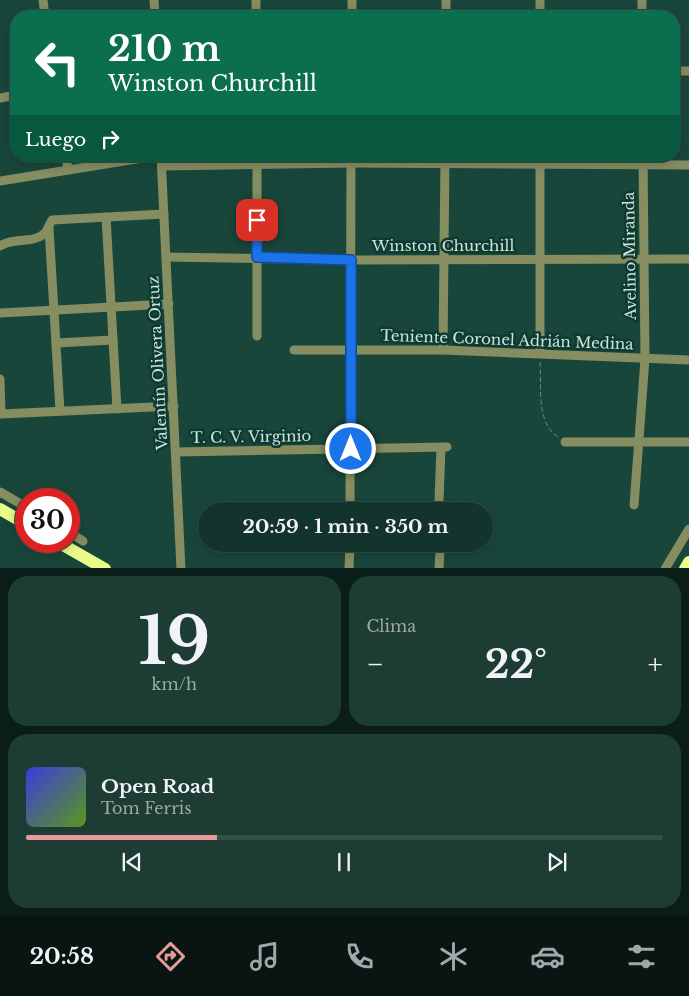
<!DOCTYPE html>
<html lang="es">
<meta charset="utf-8">
<style>
:root{--surface:#13342c;--page:#1c3c34;--text:#f1f3f6;--muted:#9daaa9;--line:#324f48;--accent:#e69b98}
body{margin:0;font-family:"Libre Baskerville",serif;background:var(--page);color:var(--text);height:100vh;display:flex;flex-direction:column;font-size:19px;white-space:nowrap}
*{box-sizing:border-box;margin:0}
p{font-size:16px;color:var(--muted)}
.icon{flex:none;width:28px;height:28px;fill:none;stroke:currentColor;stroke-width:2;stroke-linecap:round;stroke-linejoin:round}
.map{position:relative;height:568px;overflow:hidden}
.sheet{display:flex;flex-direction:column;gap:8px;padding:8px;background:#0a1d18;flex:1}
.sheet>*{flex:none}
.hud{position:absolute;left:10px;top:10px;width:670px;height:152px;border-radius:20px;box-shadow:0 2px 12px #0003,0 0 0 1px var(--line);background:#0b6e4f;color:#fff;overflow:hidden}
.speed{position:absolute;left:15px;top:488px;display:flex;gap:10px;font-size:25px;font-weight:700;text-align:center}
.speed>*{display:grid;place-content:center;width:65px;height:65px;border-radius:50%;background:var(--surface);box-shadow:0 2px 12px #0003,0 0 0 1px var(--line);line-height:1}
.speed .limit{border:8px solid #d22;background:#fff;color:#111}
.pin{position:absolute;display:grid;place-items:center;width:42px;height:42px;color:#fff;margin:-21px;border-radius:10px;box-shadow:0 2px 8px #0006}
.me{position:absolute;width:55px;margin:-28px;rotate:0deg;stroke-linejoin:round;filter:drop-shadow(0 0 4px #0008)}
.turn{display:flex;align-items:center;gap:18px;height:105px;padding:0 15px;font-size:22px}
.turn .icon{width:65px;height:65px;stroke-width:2.5}
.turn b{display:block;font-size:35px;line-height:42px}
.then{display:flex;align-items:center;height:48px;padding:0 15px;background:#0003;gap:10px;font-size:19px}
.big{font-size:38px;font-weight:700;line-height:1.1}
.sheet .widget{flex:1;display:flex;flex-direction:column;justify-content:center;gap:8px;min-width:0;padding:0 18px;border-radius:20px;background:var(--page)}
.sheet .dial{align-items:center;gap:0}
.dial b{font-size:65px;line-height:1}
.song{display:flex;align-items:center;gap:15px}
.cover{width:60px;height:60px;border-radius:8px;background:linear-gradient(135deg,hsl(240 70% 55%),hsl(90 70% 35%))}
.played{height:5px;border-radius:2px;background:linear-gradient(90deg,var(--accent) 30%,var(--line) 30%)}
.keys{display:flex;justify-content:space-around;direction:ltr}
.heat{display:flex;justify-content:space-between;align-items:center;font-size:28px;direction:ltr}
.sheet .tiles{flex:1;display:grid;gap:8px;grid-template-columns:1fr 1fr}
.widget:last-child{grid-column:span 2}
.trip{position:absolute;left:198px;top:502px;width:295px;height:50px;border-radius:25px;background:var(--surface);box-shadow:0 2px 12px #0003,0 0 0 1px var(--line);font-weight:700;line-height:50px;text-align:center}
.dock{display:flex;height:80px;justify-content:space-around;align-items:center;background:#081512;color:var(--muted)}
.dock .icon{width:35px;height:35px}
.dock .on{color:var(--accent)}
.dock b{font-size:22px;color:var(--text)}
.map>svg:first-child{display:block}
.lines{fill:none;stroke-linecap:round;stroke-linejoin:round}
.path{stroke:#65887f;stroke-width:1;stroke-dasharray:5 2.5;stroke-linecap:butt}
.minor{stroke:#868d61;stroke-width:9}
.highway{stroke:#eafb88;stroke-width:12}
.route-casing{stroke:#114b97;stroke-width:12}
.route{stroke:#1a73e8;stroke-width:9}
.labels{text-anchor:middle;stroke-width:5;stroke-linejoin:round;paint-order:stroke}
.street-label{font-size:15px;fill:#cce3dc;stroke:#0d3b31}
</style>
<div class="map">
<svg width="689" height="569" viewBox="0 0 689 569">
<rect width="100%" height="100%" fill="#19463b"/>
<g class="lines">
<path class="path" d="M 540,362 C 542,385 535,422 558,437"/>
<g class="minor">
<polyline points="43,0 45,16"/>
<polyline points="154,0 155,16"/>
<polyline points="256,0 256,16"/>
<polyline points="446,0 446,16"/>
<polyline points="540,0 540,16"/>
<polyline points="352,16 352,0"/>
<polyline points="642,16 642,0"/>
<polyline points="674,71 689,71"/>
<polyline points="0,98 16,95"/>
<polyline points="66,156 68,170"/>
<polyline points="161,156 181,569"/>
<polyline points="257,156 257,336"/>
<polyline points="540,156 540,353"/>
<polyline points="162,166 351,163 689,165"/>
<polyline points="0,181 155,156"/>
<polyline points="106,217 117,409"/>
<polyline points="49,228 60,411"/>
<path d="M 0,246 C 13,237 32,244 44,234 C 48,230 49,225 52,220 L 164,214"/>
<polyline points="166,257 351,260 689,259"/>
<polyline points="0,313 169,304"/>
<polyline points="56,343 113,340"/>
<polyline points="294,350 443,350 689,360"/>
<polyline points="443,350 445,156"/>
<polyline points="0,379 1,414 174,406"/>
<polyline points="565,442 689,442"/>
<polyline points="176,452 447,447"/>
<polyline points="0,492 26,507"/>
<polyline points="439,501 441,447"/>
<polyline points="634,505 645,359 643,156"/>
<polyline points="350,511 351,156"/>
<polyline points="69,532 83,541"/>
<polyline points="350,545 437,546 440,550 439,569"/>
<polyline points="349,569 350,544"/>
<polyline points="665,569 689,529"/>
</g>
<g class="highway">
<polyline points="0,509 26,524"/>
<polyline points="56,541 105,569"/>
<polyline points="685,569 689,562"/>
</g>
</g>
<g class="lines">
<g class="route-casing">
<polyline id="route" points="257,220 257,257 351,260 351,449"/>
</g>
<use href="#route" class="route"/>
</g>
<g class="labels">
<g class="street-label">
<text x="443" y="251">Winston Churchill</text>
<text transform="translate(630 256) rotate(-91)" y="5">Avelino Miranda</text>
<text transform="translate(507 340) rotate(2)" y="5">Teniente Coronel Adrián Medina</text>
<text transform="translate(158 363) rotate(-93)" y="5">Valentín Olivera Ortuz</text>
<text transform="translate(251 437) rotate(-1)" y="5">T. C. V. Virginio</text>
</g>
</g>
</svg>
<div class="speed"><div class="limit">30</div></div>
<div class="pin" style="left:257px;top:220px;background:#d93025"><svg class="icon" aria-label="arrive" viewBox="0 0 24 24"><path d="M6 21V4h12l-3 4 3 4H6"/></svg></div>
<svg class="me" style="left:351px;top:449px" viewBox="-20 -20 40 40"><circle r="17" fill="#1a73e8" stroke="#fff" stroke-width="3"/><path d="M0-11L8 9 0 5-8 9z" fill="#fff"/></svg>
<div class="trip">20:59 · 1 min · 350 m</div>
<div class="hud">
<div class="turn"><svg class="icon" aria-label="left" viewBox="0 0 24 24"><path d="M17 20v-9H6M10 6l-5 5 5 5"/></svg><div><b>210 m</b>Winston Churchill</div></div>
<div class="then">Luego<svg class="icon" aria-label="right" viewBox="0 0 24 24"><path d="M7 20v-9h11M14 6l5 5-5 5"/></svg></div>
</div>
</div>
<section class="sheet">
<div class="tiles">
<div class="widget dial"><b>19</b><p>km/h</p></div>
<div class="widget"><p>Clima</p>
<div class="heat"><a>−</a><b class="big">22°</b><a>+</a></div>
</div>
<div class="widget">
<div class="song"><i class="cover"></i><div><b>Open Road</b><p>Tom Ferris</p></div></div>
<div class="played"></div>
<div class="keys"><svg class="icon" aria-label="previous" viewBox="0 0 24 24"><path d="M18 5L8 12l10 7zM5 5v14"/></svg><svg class="icon" aria-label="pause" viewBox="0 0 24 24"><path d="M8 5v14M16 5v14"/></svg><svg class="icon" aria-label="next" viewBox="0 0 24 24"><path d="M6 5l10 7-10 7zM19 5v14"/></svg></div>
</div>
</div>
</section>
<nav class="dock">
<b>20:58</b>
<svg class="icon on" aria-label="directions" viewBox="0 0 24 24"><path d="M12 3l9 9-9 9-9-9zM9 14v-3h6M13 9l2 2-2 2"/></svg>
<svg class="icon" aria-label="music" viewBox="0 0 24 24"><path d="M9 18V5l10-2v13"/><circle cx="6" cy="18" r="3"/><circle cx="16" cy="16" r="3"/></svg>
<svg class="icon" aria-label="phone" viewBox="0 0 24 24"><path d="M5 4h4l2 5-3 2q2 4 5 5l2-3 5 2v4C11 20 4 13 5 4z"/></svg>
<svg class="icon" aria-label="climate" viewBox="0 0 24 24"><path d="M12 3v18M4 7l16 10M4 17L20 7"/></svg>
<svg class="icon" aria-label="car" viewBox="0 0 24 24"><path d="M5 17H2v-5l4-1 3-4h7l3 4 3 1v5h-3M9 17h6M6 11h13"/><circle cx="7" cy="17" r="2"/><circle cx="17" cy="17" r="2"/></svg>
<svg class="icon" aria-label="filters" viewBox="0 0 24 24"><path d="M4 7h16M4 17h16"/><circle cx="9" cy="7" r="2"/><circle cx="15" cy="17" r="2"/></svg>
</nav>
